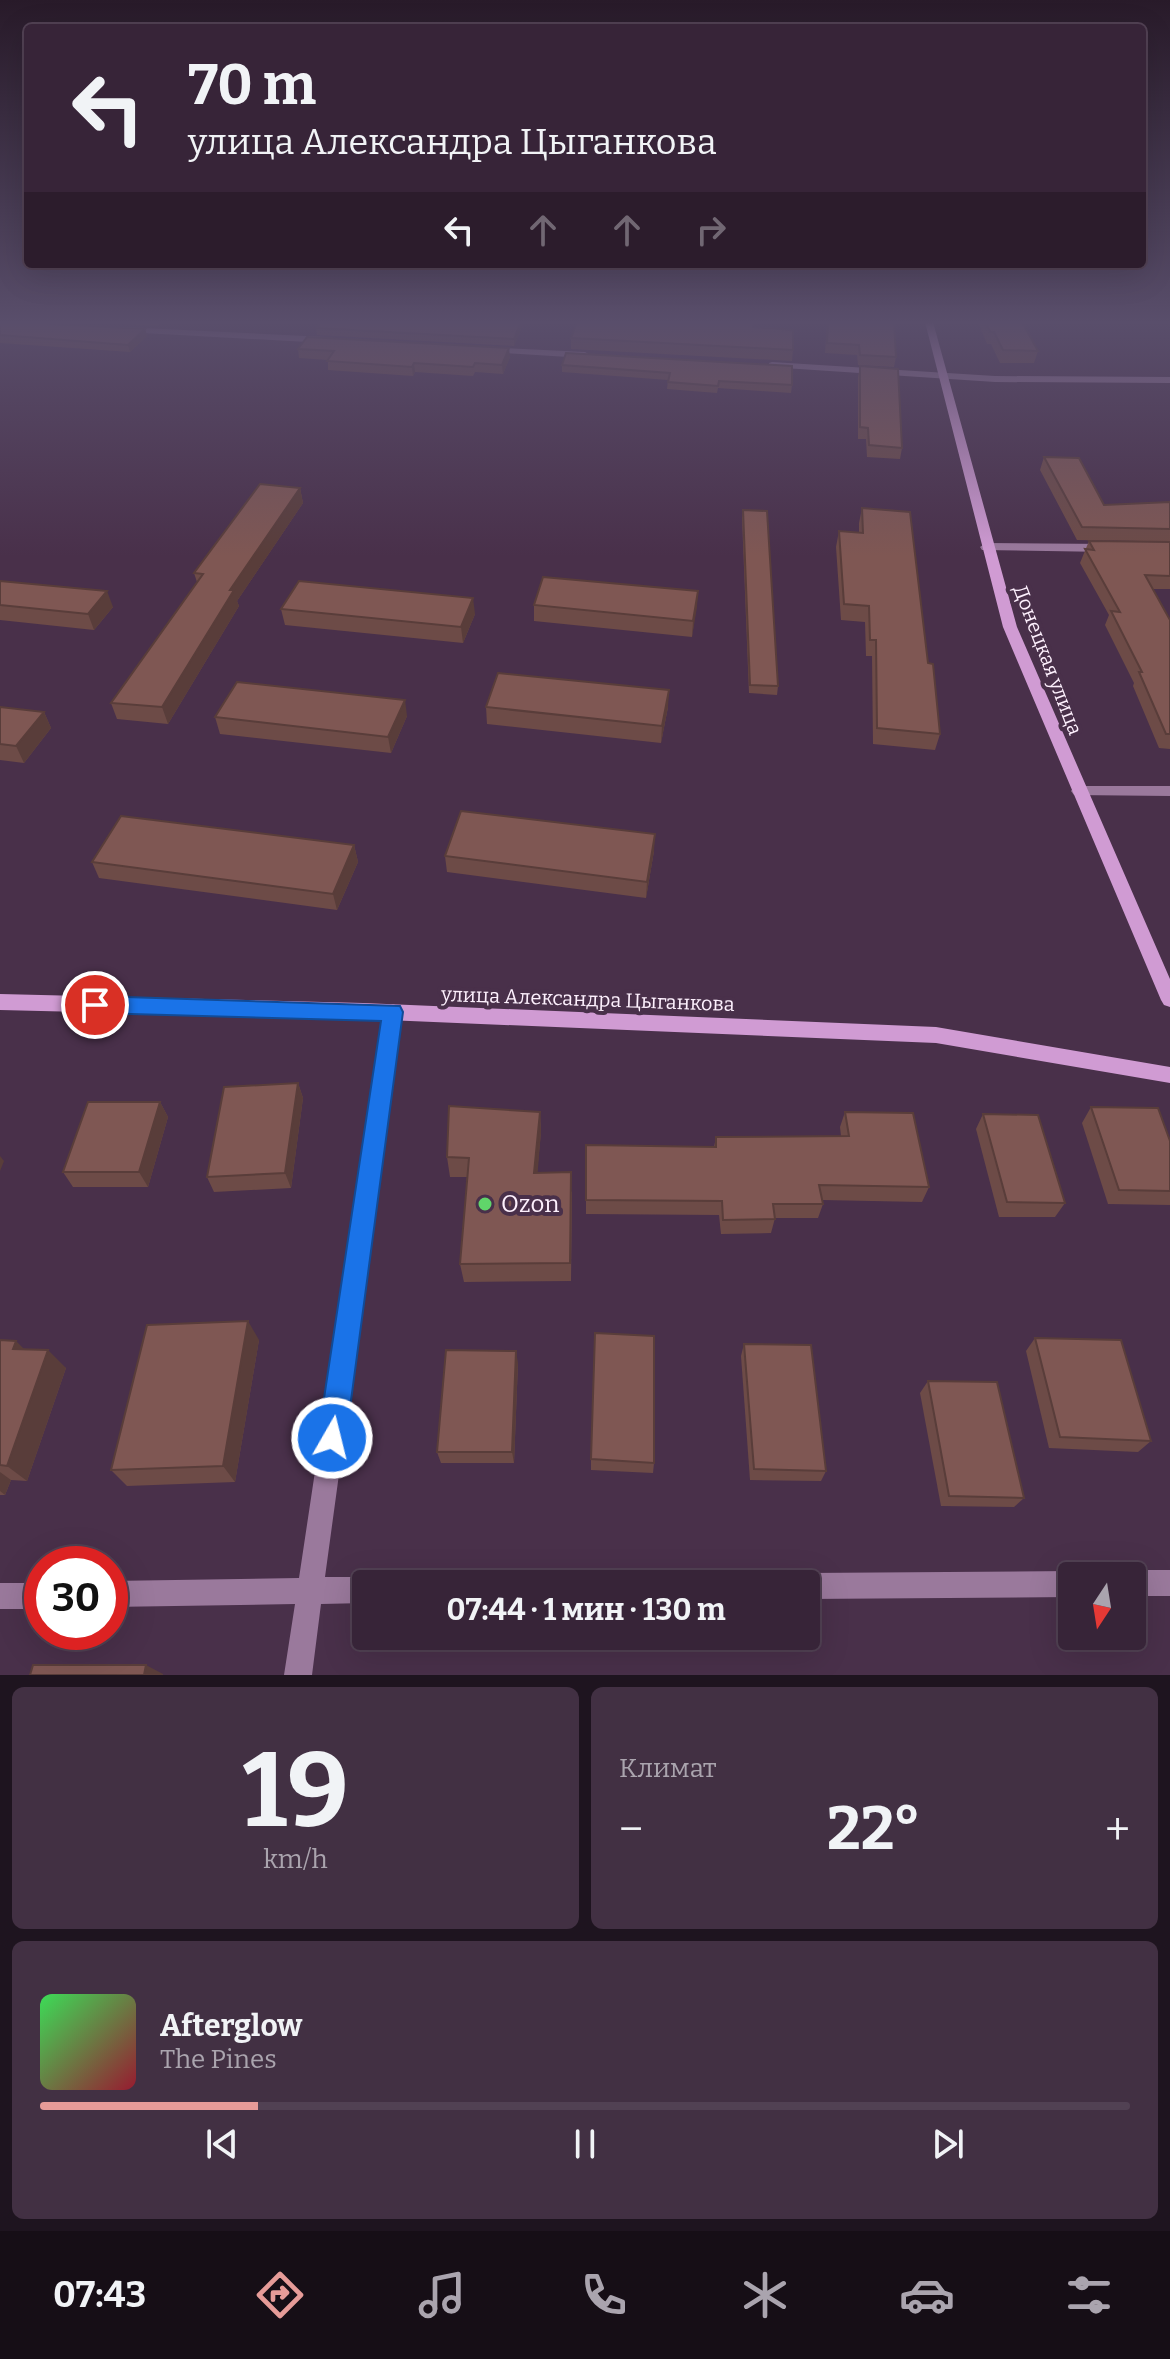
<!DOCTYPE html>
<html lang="ru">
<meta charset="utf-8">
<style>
:root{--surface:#372438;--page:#423043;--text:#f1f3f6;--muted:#aaa4ae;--line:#514153;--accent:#e69b98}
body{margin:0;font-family:Bitter,serif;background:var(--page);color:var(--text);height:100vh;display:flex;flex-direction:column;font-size:30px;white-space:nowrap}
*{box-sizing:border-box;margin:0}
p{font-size:26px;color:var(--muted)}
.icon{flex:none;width:44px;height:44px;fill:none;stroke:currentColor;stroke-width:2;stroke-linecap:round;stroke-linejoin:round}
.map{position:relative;height:1675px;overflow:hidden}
.drawer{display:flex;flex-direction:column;gap:12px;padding:12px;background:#1e141f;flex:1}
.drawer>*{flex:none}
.top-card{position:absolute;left:24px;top:24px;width:1122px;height:244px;border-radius:8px;box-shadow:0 8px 32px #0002,0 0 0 2px var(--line);background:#372438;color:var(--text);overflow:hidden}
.needle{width:52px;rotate:192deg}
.buttons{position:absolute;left:1058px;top:1562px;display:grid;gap:16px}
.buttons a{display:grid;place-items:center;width:88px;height:88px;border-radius:8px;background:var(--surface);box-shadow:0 8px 32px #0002,0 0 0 2px var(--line);font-size:40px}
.speed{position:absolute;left:24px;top:1546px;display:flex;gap:16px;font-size:40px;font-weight:700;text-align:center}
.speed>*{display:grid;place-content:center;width:104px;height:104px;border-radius:50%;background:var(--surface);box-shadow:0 8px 32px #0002,0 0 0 2px var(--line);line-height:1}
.speed .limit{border:12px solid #d22;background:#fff;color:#111}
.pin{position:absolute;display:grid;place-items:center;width:68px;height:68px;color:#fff;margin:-34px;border:4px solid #fff;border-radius:50%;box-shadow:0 2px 8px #0007}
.me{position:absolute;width:88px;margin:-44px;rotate:8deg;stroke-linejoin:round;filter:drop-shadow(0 0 6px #0008)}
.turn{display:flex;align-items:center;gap:28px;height:168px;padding:0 32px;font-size:36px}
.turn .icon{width:104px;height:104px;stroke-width:2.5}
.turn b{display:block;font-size:56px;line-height:68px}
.lanes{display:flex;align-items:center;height:76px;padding:0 32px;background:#0003;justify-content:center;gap:40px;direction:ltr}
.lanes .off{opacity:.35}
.big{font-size:60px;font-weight:700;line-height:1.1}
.drawer .card{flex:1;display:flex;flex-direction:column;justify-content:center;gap:12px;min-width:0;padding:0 28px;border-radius:12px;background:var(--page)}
.drawer .dial{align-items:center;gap:0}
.dial b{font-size:104px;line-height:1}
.song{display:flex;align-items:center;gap:24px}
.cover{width:96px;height:96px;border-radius:12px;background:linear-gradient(135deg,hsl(130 70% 55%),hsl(350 70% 35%))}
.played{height:8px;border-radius:4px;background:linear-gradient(90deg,var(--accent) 20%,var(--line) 20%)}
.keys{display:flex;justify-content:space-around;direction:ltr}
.heat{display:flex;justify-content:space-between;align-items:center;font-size:44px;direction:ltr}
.drawer .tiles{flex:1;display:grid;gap:12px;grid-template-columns:1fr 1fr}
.card:last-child{grid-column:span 2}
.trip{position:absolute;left:352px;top:1570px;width:468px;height:80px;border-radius:8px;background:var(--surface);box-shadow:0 8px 32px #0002,0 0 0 2px var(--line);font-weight:700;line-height:80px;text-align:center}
.tabs{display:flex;height:128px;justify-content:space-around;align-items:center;background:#160e16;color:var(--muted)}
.tabs .icon{width:56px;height:56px}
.tabs .on{color:var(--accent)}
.tabs b{font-size:36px;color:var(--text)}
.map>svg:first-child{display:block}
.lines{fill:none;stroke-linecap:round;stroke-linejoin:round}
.street{fill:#9a799c;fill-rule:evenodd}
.secondary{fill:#d09bd3;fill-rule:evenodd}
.wall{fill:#6d4b47}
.shaded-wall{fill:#593d3a}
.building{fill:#7f5753;stroke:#593d3a;stroke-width:2}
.route{fill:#1a73e8;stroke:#114b97;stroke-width:2}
.poi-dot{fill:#60d56a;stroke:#49304a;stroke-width:3}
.labels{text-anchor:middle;stroke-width:8;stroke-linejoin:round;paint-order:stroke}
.street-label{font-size:20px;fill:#fdf0fd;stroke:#49304a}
.near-poi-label{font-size:24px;fill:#fdf0fd;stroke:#49304a;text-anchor:start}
</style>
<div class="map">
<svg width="1170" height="1675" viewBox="0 0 1170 1675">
<rect width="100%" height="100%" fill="#49304a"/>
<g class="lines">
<g class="street">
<polygon points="122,327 326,337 331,340 326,343 125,332 122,331"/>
<polygon points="485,347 585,352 590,355 585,358 488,352 483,349"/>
<polygon points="772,362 995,376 1170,377 1170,383 995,382 769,367 769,363"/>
<polygon points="986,543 1108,544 1114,548 1108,552 982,550 980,547"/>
<polygon points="1079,786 1170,786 1170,796 1074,795 1071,791 1074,787"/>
<polygon points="393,1004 400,1007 402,1012 325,1577 366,1577 375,1581 377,1584 366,1584 366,1603 321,1604 312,1675 284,1675 295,1604 110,1607 110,1581 299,1578 384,1012 386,1007"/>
<polygon points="1132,1570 1170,1570 1170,1596 1132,1596 1132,1576 1122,1576"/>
<polygon points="1072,1571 1082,1576 1072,1576 1072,1597 806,1599 806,1584 794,1584 797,1577 806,1573"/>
<rect x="0" y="1583" width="42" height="26"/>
</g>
<g class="secondary">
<polygon points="925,322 933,322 1017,627 1170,979 1170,1007 1164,1005 1161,1000 1003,627"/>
<polygon points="0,994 363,1003 936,1027 1170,1067 1170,1083 936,1043 363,1019 0,1010"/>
</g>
</g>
<g class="wall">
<polygon points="0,322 145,329 147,336 130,352 0,343"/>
<polygon points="86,322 163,322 158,326"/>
<polygon points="524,322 514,346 317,335 316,328"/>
<polygon points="827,322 894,322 896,357 894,367 858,365 857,355 825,353"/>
<polygon points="978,322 1022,322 1038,351 1034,363 1000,363 991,344 987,344"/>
<polygon points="753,327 793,350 792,361 571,349 571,338"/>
<polygon points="298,349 510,357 503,374 475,372 473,376 415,372 413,376 328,370 328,360 299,358"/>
<polygon points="566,353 792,385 791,393 718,388 717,393 667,389 668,380 562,372 562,365"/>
<polygon points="860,366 902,448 900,459 867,457 866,439 858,439 858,377"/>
<polygon points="1044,457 1104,505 1170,502 1170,589 1152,589 1170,620 1170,749 1159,748 1133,686 1134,683 1105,625 1109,615 1080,563 1089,541 1140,541 1077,540 1040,470"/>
<polygon points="300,488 303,503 237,601 239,606 168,724 117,719 111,703 197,582 194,573"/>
<polygon points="862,508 928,663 940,734 935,750 873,744 872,656 866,656 865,622 841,620 836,547 839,531 859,533 859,523"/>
<polygon points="743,510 778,686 777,695 749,693 742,518"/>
<polygon points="0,581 113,607 94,630 0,620"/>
<polygon points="698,591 692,637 534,621 534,605"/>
<polygon points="281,609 475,614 463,643 285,625"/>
<polygon points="0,707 44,712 51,728 24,763 0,760"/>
<polygon points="486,707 668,707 661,743 487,724"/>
<polygon points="407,716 391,753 220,734 215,717"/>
<polygon points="354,845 358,862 337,910 99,878 92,862"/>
<polygon points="654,851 646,898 447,872 445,856"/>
<polygon points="298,1083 303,1098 291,1188 214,1192 207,1177"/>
<polygon points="160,1102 168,1117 148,1187 73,1187 63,1172"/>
<polygon points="1091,1107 1170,1141 1170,1205 1108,1204 1082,1123"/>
<polygon points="540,1112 541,1132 537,1173 572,1192 571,1281 464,1282 460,1264 467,1177 450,1177 447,1157"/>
<polygon points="845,1112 929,1187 922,1202 822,1200 823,1204 818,1218 775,1218 771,1233 721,1234 719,1215 586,1214 586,1145 714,1147 716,1137 841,1136 840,1127"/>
<polygon points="983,1114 1065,1203 1055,1217 999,1217 976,1129"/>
<polygon points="1035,1338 1151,1441 1138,1452 1049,1448 1026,1351"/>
<polygon points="0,1340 24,1349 66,1368 27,1481 11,1480 5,1495 0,1495"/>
<polygon points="259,1340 235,1482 127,1486 111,1470"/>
<polygon points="744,1344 826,1471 821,1481 750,1480 741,1356"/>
<polygon points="518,1363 514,1463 441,1463 437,1452"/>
<polygon points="928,1381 1024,1498 1014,1507 941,1506 920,1393"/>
<polygon points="591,1459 654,1463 653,1473 591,1470"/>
</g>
<g class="shaded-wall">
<polygon points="521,322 524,322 514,346 514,339"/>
<polygon points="145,329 147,336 130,352 128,345"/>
<polygon points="509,348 510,357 503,374 502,365"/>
<polygon points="414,363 415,372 413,376 412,367"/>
<polygon points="300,488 303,503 237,601 239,606 168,724 162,707 230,590"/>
<polygon points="107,591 113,607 94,630 88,614"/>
<polygon points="698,591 697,607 692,637 693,621"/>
<polygon points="473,598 475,614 463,643 461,627"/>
<polygon points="669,690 668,707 661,743 662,726"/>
<polygon points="405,700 407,716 391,753 388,737"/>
<polygon points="44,712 51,728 24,763 16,746"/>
<polygon points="655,834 654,851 646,898 647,882"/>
<polygon points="354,845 358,862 337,910 333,894"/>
<polygon points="298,1083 303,1098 291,1188 285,1173"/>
<polygon points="160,1102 168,1117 148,1187 139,1172"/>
<polygon points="540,1112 541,1132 536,1192 534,1173"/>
<polygon points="0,1156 4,1161 0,1171"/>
<polygon points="248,1321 259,1340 235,1482 223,1466"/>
<polygon points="16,1341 34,1359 13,1349"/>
<polygon points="48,1350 66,1368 27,1481 7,1466"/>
<polygon points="516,1351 518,1363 514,1463 512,1452"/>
<polygon points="0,1472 11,1480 5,1495 0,1491"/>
<polygon points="146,1665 163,1674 163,1675 144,1675"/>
</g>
<g class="building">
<polygon points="0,322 17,322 145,329 128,345 0,335"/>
<polygon points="321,322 521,322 514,339 316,328"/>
<polygon points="577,322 635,323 635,322 754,323 753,327 793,330 793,350 571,338"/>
<polygon points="828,322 894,322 896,357 860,355 859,345 827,343"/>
<polygon points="986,322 1022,322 1038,351 1003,350 994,332 990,332"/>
<polygon points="307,337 509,348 502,365 475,363 473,367 414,363 412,367 327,361 334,351 298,349"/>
<polygon points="566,353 792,366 792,385 719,381 718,386 668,382 670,373 562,365"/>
<polygon points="860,366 898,369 902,448 869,445 868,428 860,427"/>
<polygon points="1044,457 1079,458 1104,505 1170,502 1170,529 1082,527"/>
<polygon points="260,484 300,488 230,590 234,590 162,707 111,703 203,574 194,573"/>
<polygon points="862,508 910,512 928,663 933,664 940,734 877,728 876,640 870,640 869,606 844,604 839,531 863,533"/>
<polygon points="743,510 767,511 778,686 750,685"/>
<polygon points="1089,541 1170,542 1170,576 1145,575 1170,620 1170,734 1166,734 1139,672 1142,672 1111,611 1120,612 1085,549 1094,550"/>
<polygon points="543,577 698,591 693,621 534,605"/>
<polygon points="0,581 107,591 88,614 0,605"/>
<polygon points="299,581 473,598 461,627 281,609"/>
<polygon points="498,673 669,690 662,726 486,707"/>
<polygon points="237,682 405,700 388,737 215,717"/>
<polygon points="0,707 44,712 16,746 0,744"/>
<polygon points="461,811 655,834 647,882 445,856"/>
<polygon points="121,816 354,845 333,894 92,862"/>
<polygon points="298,1083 285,1173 207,1177 224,1087"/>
<polygon points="88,1102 160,1102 139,1172 63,1172"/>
<polygon points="449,1106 540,1112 534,1173 571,1172 570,1263 460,1264 469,1158 447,1157"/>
<polygon points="1091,1107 1158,1108 1170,1141 1170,1191 1119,1190"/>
<polygon points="845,1112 913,1113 929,1187 819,1185 823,1204 773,1204 775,1219 723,1220 722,1201 586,1200 586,1145 716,1147 716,1137 849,1136"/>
<polygon points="983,1114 1038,1115 1065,1203 1007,1202"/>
<polygon points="248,1321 223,1466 111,1470 147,1325"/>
<polygon points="595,1333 654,1336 654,1463 591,1459"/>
<polygon points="1035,1338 1121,1340 1151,1441 1060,1437"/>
<polygon points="0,1340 16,1341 13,1349 48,1350 7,1466 0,1465"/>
<polygon points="744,1344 811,1345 826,1471 754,1469"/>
<polygon points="446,1350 516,1351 512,1452 437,1452"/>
<polygon points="928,1381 997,1382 1024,1498 949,1496"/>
<polygon points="33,1665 146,1665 144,1675 30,1675"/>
</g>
<linearGradient id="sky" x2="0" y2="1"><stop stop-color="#281a29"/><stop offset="0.58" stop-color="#594e6b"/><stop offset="1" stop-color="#594e6b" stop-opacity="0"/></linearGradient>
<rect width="1170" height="556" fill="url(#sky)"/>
<polygon class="route" points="95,996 400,1006 403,1012 346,1438 342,1448 332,1452 322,1448 318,1438 381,1021 95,1013 87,1011 84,1005 87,999"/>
<circle class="poi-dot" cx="485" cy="1204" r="8"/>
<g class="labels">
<g class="street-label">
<text transform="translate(1048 660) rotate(69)" y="7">Донецкая улица</text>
<text transform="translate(588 999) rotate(2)" y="7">улица Александра Цыганкова</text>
</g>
<g class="near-poi-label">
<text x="501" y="1212">Ozon</text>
</g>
</g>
</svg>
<div class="buttons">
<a><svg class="needle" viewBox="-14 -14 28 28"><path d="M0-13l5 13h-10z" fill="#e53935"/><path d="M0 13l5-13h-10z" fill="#aaa4ae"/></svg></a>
</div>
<div class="speed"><div class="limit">30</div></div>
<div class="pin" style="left:95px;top:1005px;background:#d93025"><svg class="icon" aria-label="arrive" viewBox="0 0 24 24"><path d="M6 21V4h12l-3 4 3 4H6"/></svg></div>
<svg class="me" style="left:332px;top:1438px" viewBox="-20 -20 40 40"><circle r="17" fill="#1a73e8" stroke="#fff" stroke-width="3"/><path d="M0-11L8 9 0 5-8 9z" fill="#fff"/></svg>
<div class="trip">07:44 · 1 мин · 130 m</div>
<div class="top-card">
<div class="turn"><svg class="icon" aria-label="left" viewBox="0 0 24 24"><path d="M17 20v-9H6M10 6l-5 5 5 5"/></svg><div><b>70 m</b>улица Александра Цыганкова</div></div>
<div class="lanes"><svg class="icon" aria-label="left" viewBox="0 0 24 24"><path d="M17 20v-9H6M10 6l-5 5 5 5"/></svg><svg class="icon off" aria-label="ahead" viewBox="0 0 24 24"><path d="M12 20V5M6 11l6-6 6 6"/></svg><svg class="icon off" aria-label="ahead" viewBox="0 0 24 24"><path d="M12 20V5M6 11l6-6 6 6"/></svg><svg class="icon off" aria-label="right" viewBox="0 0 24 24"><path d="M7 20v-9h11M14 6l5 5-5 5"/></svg></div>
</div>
</div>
<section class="drawer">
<div class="tiles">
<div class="card dial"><b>19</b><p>km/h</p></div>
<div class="card"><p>Климат</p>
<div class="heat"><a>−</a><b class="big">22°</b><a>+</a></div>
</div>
<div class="card">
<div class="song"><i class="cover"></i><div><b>Afterglow</b><p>The Pines</p></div></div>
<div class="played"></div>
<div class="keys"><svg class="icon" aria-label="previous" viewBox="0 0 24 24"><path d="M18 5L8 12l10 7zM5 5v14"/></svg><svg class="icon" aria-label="pause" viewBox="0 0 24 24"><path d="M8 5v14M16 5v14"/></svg><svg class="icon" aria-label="next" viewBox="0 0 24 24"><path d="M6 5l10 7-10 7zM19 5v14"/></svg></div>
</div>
</div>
</section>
<nav class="tabs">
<b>07:43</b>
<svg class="icon on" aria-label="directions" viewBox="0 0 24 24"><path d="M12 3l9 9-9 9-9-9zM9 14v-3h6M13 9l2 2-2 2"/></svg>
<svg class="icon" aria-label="music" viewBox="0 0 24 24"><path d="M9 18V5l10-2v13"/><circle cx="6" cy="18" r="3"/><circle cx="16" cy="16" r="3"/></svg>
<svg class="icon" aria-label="phone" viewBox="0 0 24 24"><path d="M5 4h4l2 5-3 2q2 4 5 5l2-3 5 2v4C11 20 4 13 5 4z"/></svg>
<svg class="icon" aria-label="climate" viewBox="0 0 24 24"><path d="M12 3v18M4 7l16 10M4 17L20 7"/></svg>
<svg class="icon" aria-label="car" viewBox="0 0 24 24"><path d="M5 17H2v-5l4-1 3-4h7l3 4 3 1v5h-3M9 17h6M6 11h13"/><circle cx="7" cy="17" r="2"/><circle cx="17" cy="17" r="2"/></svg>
<svg class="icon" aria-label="filters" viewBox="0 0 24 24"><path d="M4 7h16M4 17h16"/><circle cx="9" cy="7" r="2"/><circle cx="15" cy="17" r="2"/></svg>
</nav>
